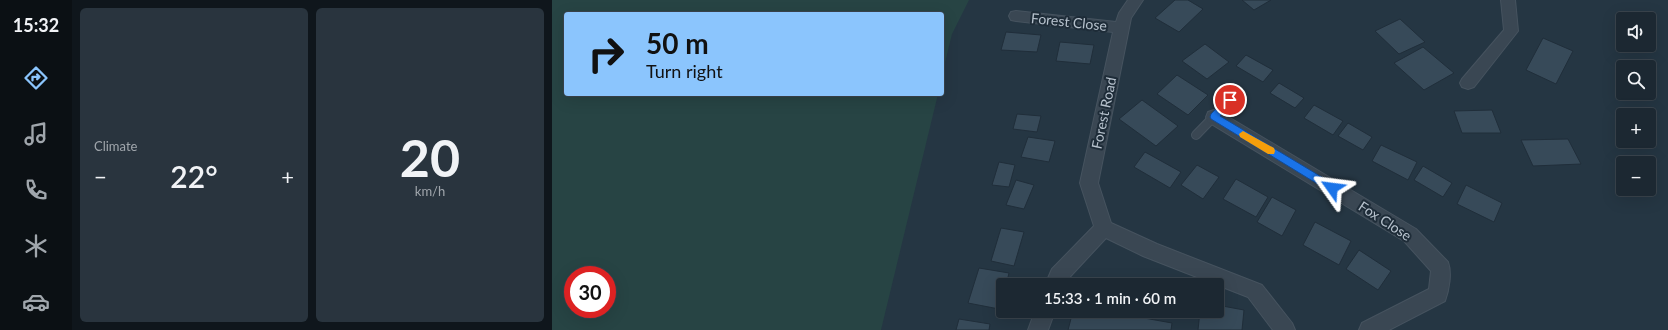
<!DOCTYPE html>
<meta charset="utf-8">
<style>
:root{--surface:#1c2832;--page:#29343e;--text:#f1f3f6;--muted:#a0a6ac;--line:#3a444d;--accent:#8bc5fd}
body{margin:0;font-family:Lato,sans-serif;background:var(--page);color:var(--text);height:100vh;display:flex;flex-direction:column;font-size:15px;white-space:nowrap}
*{box-sizing:border-box;margin:0}
p{font-size:13px;color:var(--muted)}
.icon{flex:none;width:22px;height:22px;fill:none;stroke:currentColor;stroke-width:2;stroke-linecap:round;stroke-linejoin:round}
.map{position:relative;flex:1;overflow:hidden}
.sheet{display:flex;flex-direction:column;gap:8px;padding:8px;background:#0f161c;width:480px}
.sheet>*{flex:none}
.hud{position:absolute;left:12px;top:12px;width:380px;height:84px;border-radius:4px;box-shadow:0 4px 16px #0002,0 0 0 1px var(--line);background:#8bc5fd;color:#111;overflow:hidden}
.tools{position:absolute;left:1064px;top:12px;display:grid;gap:8px}
.tools a{display:grid;place-items:center;width:40px;height:40px;border-radius:4px;background:var(--surface);box-shadow:0 4px 16px #0002,0 0 0 1px var(--line);font-size:20px}
.speed{position:absolute;left:12px;top:266px;display:flex;gap:8px;font-size:20px;font-weight:700;text-align:center}
.speed>*{display:grid;place-content:center;width:52px;height:52px;border-radius:50%;background:var(--surface);box-shadow:0 4px 16px #0002,0 0 0 1px var(--line);line-height:1}
.speed .limit{border:6px solid #d22;background:#fff;color:#111}
.pin{position:absolute;display:grid;place-items:center;width:34px;height:34px;color:#fff;margin:-17px;border:2px solid #fff;border-radius:50%;box-shadow:0 1px 4px #0007}
.me{position:absolute;width:44px;margin:-22px;rotate:301deg;stroke-linejoin:round;filter:drop-shadow(0 0 3px #0008)}
.turn{display:flex;align-items:center;gap:14px;height:84px;padding:0 16px;font-size:18px}
.turn .icon{width:52px;height:52px;stroke-width:2.5}
.turn b{display:block;font-size:28px;line-height:34px}
.big{font-size:30px;font-weight:600;line-height:1.1}
.sheet .tile{flex:1;display:flex;flex-direction:column;justify-content:center;gap:6px;min-width:0;padding:0 14px;border-radius:6px;background:var(--page)}
.sheet .dial{align-items:center;gap:0}
.dial b{font-size:52px;line-height:1}
.heat{display:flex;justify-content:space-between;align-items:center;font-size:22px;direction:ltr}
.sheet .tiles{flex:1;display:grid;gap:8px;grid-template-columns:repeat(2,1fr)}
.trip{position:absolute;left:444px;top:278px;width:228px;height:40px;border-radius:4px;background:var(--surface);box-shadow:0 4px 16px #0002,0 0 0 1px var(--line);font-weight:600;line-height:40px;text-align:center}
main{display:flex;flex:1;min-height:0}
.menu{display:flex;flex-direction:column;width:72px;justify-content:space-around;align-items:center;background:#0b1014;color:var(--muted)}
.menu .icon{width:28px;height:28px}
.menu .selected{color:var(--accent)}
.menu b{font-size:18px;color:var(--text)}
.map>svg:first-child{display:block}
.green{fill:#274444;fill-rule:evenodd}
.building{fill:#374a59;stroke:#202e3a}
.lines{fill:none;stroke-linecap:round;stroke-linejoin:round}
.service-casing{stroke:#46535f;stroke-width:10}
.minor-casing{stroke:#46535f;stroke-width:2}
.service{stroke:#3a4753;stroke-width:8}
.minor{fill:#3a4753;fill-rule:evenodd}
.route{fill:#1a73e8;stroke:#114b97}
.slow{fill:#f59e0b}
.labels{text-anchor:middle;stroke-width:4;stroke-linejoin:round;paint-order:stroke}
.street-label{font-size:14px;fill:#b7c2cd;stroke:#1e2c38}
</style>
<main>
<nav class="menu">
<b>15:32</b>
<svg class="icon selected" aria-label="directions" viewBox="0 0 24 24"><path d="M12 3l9 9-9 9-9-9zM9 14v-3h6M13 9l2 2-2 2"/></svg>
<svg class="icon" aria-label="music" viewBox="0 0 24 24"><path d="M9 18V5l10-2v13"/><circle cx="6" cy="18" r="3"/><circle cx="16" cy="16" r="3"/></svg>
<svg class="icon" aria-label="phone" viewBox="0 0 24 24"><path d="M5 4h4l2 5-3 2q2 4 5 5l2-3 5 2v4C11 20 4 13 5 4z"/></svg>
<svg class="icon" aria-label="climate" viewBox="0 0 24 24"><path d="M12 3v18M4 7l16 10M4 17L20 7"/></svg>
<svg class="icon" aria-label="car" viewBox="0 0 24 24"><path d="M5 17H2v-5l4-1 3-4h7l3 4 3 1v5h-3M9 17h6M6 11h13"/><circle cx="7" cy="17" r="2"/><circle cx="17" cy="17" r="2"/></svg>
</nav>
<section class="sheet">
<div class="tiles">
<div class="tile"><p>Climate</p>
<div class="heat"><a>−</a><b class="big">22°</b><a>+</a></div>
</div>
<div class="tile dial"><b>20</b><p>km/h</p></div>
</div>
</section>
<div class="map">
<svg width="1116" height="330" viewBox="0 0 1116 330">
<rect width="100%" height="100%" fill="#253643"/>
<path class="green" d="M 0,0 L 417,0 L 400,34 L 390,75 L 390,14 L 14,14 L 14,94 L 386,94 L 329,330 L 0,330 ZM 21,275 L 55,275 L 55,309 L 21,309 Z"/>
<g class="building">
<polygon points="623,0 636,0 651,9 627,32 603,18"/>
<polygon points="690,0 719,0 702,10"/>
<polygon points="848,19 873,42 847,54 823,31"/>
<polygon points="454,32 489,35 485,52 449,50"/>
<polygon points="991,38 1021,51 1004,84 974,70"/>
<polygon points="508,42 542,45 538,64 504,61"/>
<polygon points="653,44 677,62 655,79 630,61"/>
<polygon points="871,47 902,73 872,90 842,63"/>
<polygon points="694,55 721,70 711,82 684,66"/>
<polygon points="625,75 656,95 636,115 605,94"/>
<polygon points="727,83 752,98 743,108 718,93"/>
<polygon points="590,100 626,126 604,146 567,119"/>
<polygon points="762,105 791,121 781,135 752,118"/>
<polygon points="940,110 949,133 910,133 902,111"/>
<polygon points="465,114 489,116 485,132 461,129"/>
<polygon points="796,123 820,137 811,150 786,136"/>
<polygon points="476,137 503,141 497,162 469,157"/>
<polygon points="1016,139 1029,164 981,166 969,140"/>
<polygon points="829,145 865,162 856,180 820,161"/>
<polygon points="593,152 629,172 618,188 582,167"/>
<polygon points="447,162 463,165 457,187 440,185"/>
<polygon points="645,165 667,177 651,199 629,185"/>
<polygon points="871,166 900,183 891,197 862,180"/>
<polygon points="684,179 716,197 704,217 671,199"/>
<polygon points="464,180 482,185 472,209 454,205"/>
<polygon points="914,185 950,203 942,222 905,204"/>
<polygon points="720,197 744,210 730,236 705,222"/>
<polygon points="763,222 799,241 787,265 751,245"/>
<polygon points="449,228 472,232 462,266 439,261"/>
<polygon points="807,250 839,271 826,290 794,269"/>
<polygon points="427,268 457,273 454,285 451,285 451,294 447,309 416,303"/>
<polygon points="665,305 692,310 690,330 646,330 648,311 665,311"/>
<polygon points="521,311 553,311 620,323 619,330 516,330"/>
<polygon points="407,319 438,324 437,330 404,330"/>
</g>
<g class="lines">
<g class="service-casing">
<polyline id="service" points="644,135 678,100"/>
</g>
<g class="minor-casing">
<g id="minor">
<polygon points="576,0 591,0 579,18 546,183 559,223 605,244 710,285 740,323 743,330 721,330 696,297 591,256 554,238 514,281 513,285 493,285 500,269 542,226 528,183 561,32 464,21 459,20 457,16 459,12 464,11 564,22 567,13"/>
<polygon points="949,0 963,0 966,31 922,87 916,89 910,87 908,83 910,79 952,30"/>
<path d="M 662,110 L 668,112 L 864,229 L 896,262 C 900,273 897,290 893,301 L 837,330 L 807,330 L 810,323 L 877,289 L 879,271 L 852,241 L 656,122 L 654,117 L 656,112 Z"/>
<polygon points="483,311 503,311 496,330 476,330"/>
</g>
</g>
<use href="#service" class="service"/>
<use href="#minor" class="minor"/>
</g>
<polygon class="route" points="678,96 682,100 668,116 783,185 784,188 783,191 777,191 659,119 658,117 659,114 675,97"/>
<polygon class="slow" points="691,131 722,148 723,151 722,154 716,154 688,137 687,134"/>
<g class="labels">
<g class="street-label">
<text transform="translate(517 22) rotate(6)" y="5">Forest Close</text>
<text transform="translate(552 113) rotate(-78)" y="5">Forest Road</text>
<text transform="translate(833 221) rotate(33)" y="5">Fox Close</text>
</g>
</g>
</svg>
<div class="tools">
<a><svg class="icon" aria-label="sound" viewBox="0 0 24 24"><path d="M4 9h4l5-4v14l-5-4H4zM17 9q2 3 0 6"/></svg></a>
<a><svg class="icon" aria-label="search" viewBox="0 0 24 24"><circle cx="10" cy="10" r="6"/><path d="M15 15l6 6"/></svg></a>
<a>+</a>
<a>−</a>
</div>
<div class="speed"><div class="limit">30</div></div>
<div class="pin" style="left:678px;top:100px;background:#d93025"><svg class="icon" aria-label="arrive" viewBox="0 0 24 24"><path d="M6 21V4h12l-3 4 3 4H6"/></svg></div>
<svg class="me" style="left:780px;top:188px" viewBox="-20 -20 40 40"><path d="M0-17L14 15 0 8-14 15z" fill="#1a73e8" stroke="#fff" stroke-width="4"/></svg>
<div class="trip">15:33 · 1 min · 60 m</div>
<div class="hud">
<div class="turn"><svg class="icon" aria-label="right" viewBox="0 0 24 24"><path d="M7 20v-9h11M14 6l5 5-5 5"/></svg><div><b>50 m</b>Turn right</div></div>
</div>
</div>
</main>
